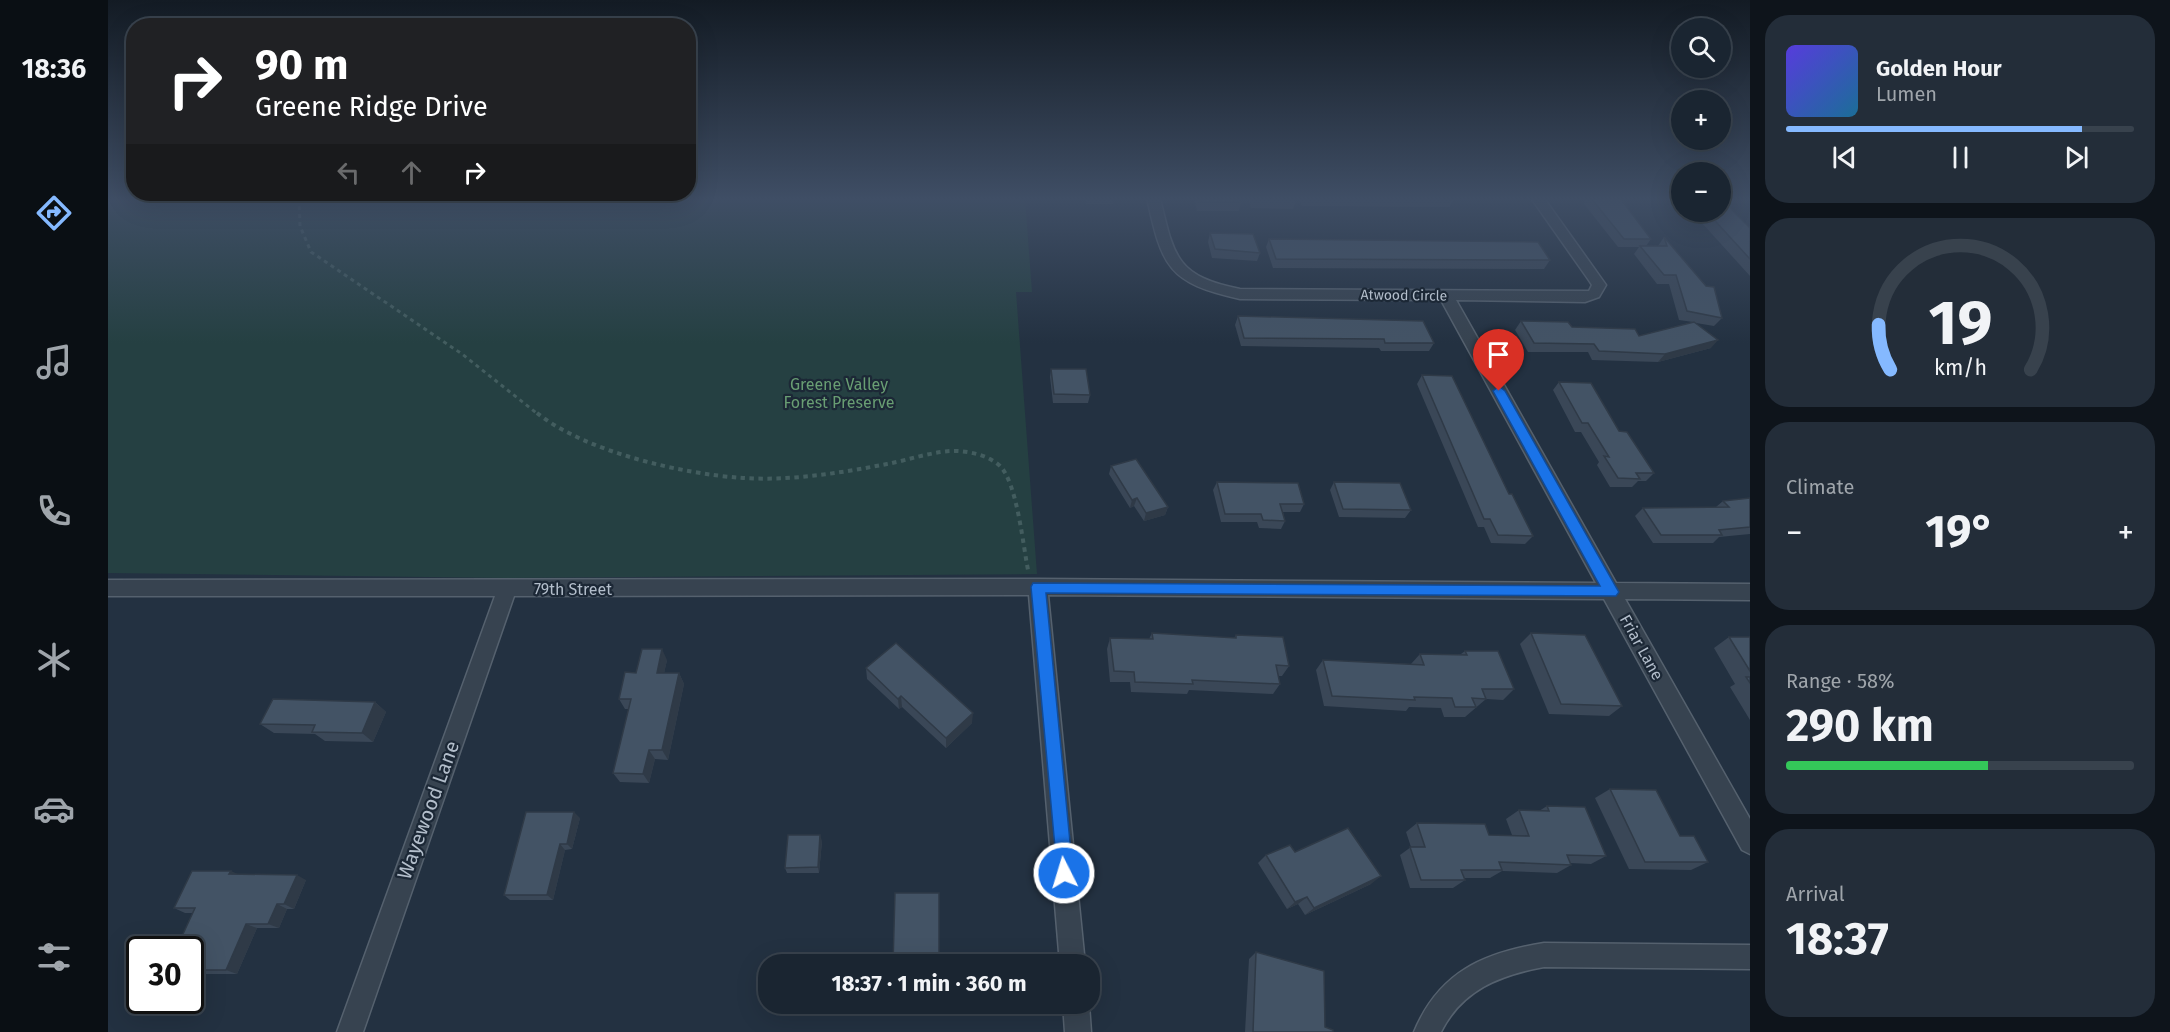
<!DOCTYPE html>
<meta charset="utf-8">
<style>
:root{--surface:#1a2531;--page:#232d39;--text:#f1f3f6;--muted:#9fa5ab;--line:#38424d;--accent:#85b9ff}
body{margin:0;font-family:"Fira Sans",sans-serif;background:var(--page);color:var(--text);height:100vh;display:flex;flex-direction:column;font-size:22px;white-space:nowrap}
*{box-sizing:border-box;margin:0}
p{font-size:20px;color:var(--muted)}
.icon{flex:none;width:33px;height:33px;fill:none;stroke:currentColor;stroke-width:2;stroke-linecap:round;stroke-linejoin:round}
.map{position:relative;flex:1;overflow:hidden}
.drawer{display:flex;flex-direction:column;gap:15px;padding:15px;background:#0e141b;width:420px}
.drawer>*{flex:none}
.banner{position:absolute;left:18px;top:18px;width:570px;height:183px;border-radius:24px;box-shadow:0 6px 24px #0002,0 0 0 2px var(--line);background:#202124;color:#fff;overflow:hidden}
.fabs{position:absolute;left:1563px;top:18px;display:grid;gap:12px}
.fabs a{display:grid;place-items:center;width:60px;height:60px;border-radius:50%;background:var(--surface);box-shadow:0 6px 24px #0002,0 0 0 2px var(--line);font-size:30px}
.speed{position:absolute;left:18px;top:936px;display:flex;gap:12px;font-size:30px;font-weight:700;text-align:center}
.speed>*{display:grid;place-content:center;width:78px;height:78px;border-radius:50%;background:var(--surface);box-shadow:0 6px 24px #0002,0 0 0 2px var(--line);line-height:1}
.speed .limit{border:3px solid #111;border-radius:9px;background:#fff;color:#111}
.pin{position:absolute;display:grid;place-items:center;width:51px;height:51px;color:#fff;margin:-62px -26px;border-radius:50% 50% 50% 0;rotate:-45deg;box-shadow:0 0 6px #0007}
.pin .icon{rotate:45deg}
.me{position:absolute;width:66px;margin:-33px;rotate:355deg;stroke-linejoin:round;filter:drop-shadow(0 0 4px #0008)}
.turn{display:flex;align-items:center;gap:21px;height:126px;padding:0 30px;font-size:27px}
.turn .icon{width:78px;height:78px;stroke-width:2.5}
.turn b{display:block;font-size:42px;line-height:51px}
.lanes{display:flex;align-items:center;height:57px;padding:0 30px;background:#0003;justify-content:center;gap:30px;direction:ltr}
.lanes .off{opacity:.35}
.big{font-size:45px;font-weight:700;line-height:1.1}
.drawer .tile{flex:1;display:flex;flex-direction:column;justify-content:center;gap:9px;min-width:0;padding:0 21px;border-radius:24px;background:var(--page)}
.drawer .dial{align-items:center;gap:0}
.dial svg{height:156px;overflow:visible;fill:none;stroke:var(--line);stroke-width:7;stroke-linecap:round;text-anchor:middle}
.dial text{fill:var(--text);stroke:none}
.song{display:flex;align-items:center;gap:18px}
.cover{width:72px;height:72px;border-radius:9px;background:linear-gradient(135deg,hsl(250 70% 55%),hsl(200 70% 35%))}
.played{height:6px;border-radius:3px;background:linear-gradient(90deg,var(--accent) 85%,var(--line) 85%)}
.keys{display:flex;justify-content:space-around;direction:ltr}
.heat{display:flex;justify-content:space-between;align-items:center;font-size:33px;direction:ltr}
.charge{height:9px;border-radius:4px;background:linear-gradient(90deg,#34c759 58%,var(--line) 0)}
.trip{position:absolute;left:650px;top:954px;width:342px;height:60px;border-radius:24px;background:var(--surface);box-shadow:0 6px 24px #0002,0 0 0 2px var(--line);font-weight:700;line-height:60px;text-align:center}
main{display:flex;flex:1;min-height:0}
.dock{display:flex;flex-direction:column;width:108px;justify-content:space-around;align-items:center;background:#0a0f14;color:var(--muted)}
.dock .icon{width:42px;height:42px}
.dock .active{color:var(--accent)}
.dock b{font-size:27px;color:var(--text)}
.map>svg:first-child{display:block}
.green{fill:#254042}
.lines{fill:none;stroke-linecap:round;stroke-linejoin:round}
.minor-casing{stroke:#55616e;stroke-width:3}
.path-far1{stroke:#435d5f;stroke-width:3;stroke-dasharray:4 4;stroke-linecap:butt}
.path{stroke:#435d5f;stroke-width:4;stroke-dasharray:4.5 4.5;stroke-linecap:butt}
.minor{fill:#374350;fill-rule:evenodd}
.wall{fill:#3a4757}
.shaded-wall{fill:#2f3a47}
.building{fill:#435365;stroke:#2f3a47;stroke-width:1.5}
.route{fill:#1a73e8;stroke:#114b97;stroke-width:1.5}
.labels{text-anchor:middle;stroke-width:4.5;stroke-linejoin:round;paint-order:stroke}
.far-street-label{font-size:14px;fill:#b3becb;stroke:#1c2836}
.park-label{font-size:16px;fill:#699e73;stroke:#1c2836}
.street-label{font-size:16px;fill:#b3becb;stroke:#1c2836}
.near-street-label{font-size:20px;fill:#b3becb;stroke:#1c2836}
</style>
<main>
<nav class="dock">
<b>18:36</b>
<svg class="icon active" aria-label="directions" viewBox="0 0 24 24"><path d="M12 3l9 9-9 9-9-9zM9 14v-3h6M13 9l2 2-2 2"/></svg>
<svg class="icon" aria-label="music" viewBox="0 0 24 24"><path d="M9 18V5l10-2v13"/><circle cx="6" cy="18" r="3"/><circle cx="16" cy="16" r="3"/></svg>
<svg class="icon" aria-label="phone" viewBox="0 0 24 24"><path d="M5 4h4l2 5-3 2q2 4 5 5l2-3 5 2v4C11 20 4 13 5 4z"/></svg>
<svg class="icon" aria-label="climate" viewBox="0 0 24 24"><path d="M12 3v18M4 7l16 10M4 17L20 7"/></svg>
<svg class="icon" aria-label="car" viewBox="0 0 24 24"><path d="M5 17H2v-5l4-1 3-4h7l3 4 3 1v5h-3M9 17h6M6 11h13"/><circle cx="7" cy="17" r="2"/><circle cx="17" cy="17" r="2"/></svg>
<svg class="icon" aria-label="filters" viewBox="0 0 24 24"><path d="M4 7h16M4 17h16"/><circle cx="9" cy="7" r="2"/><circle cx="15" cy="17" r="2"/></svg>
</nav>
<div class="map">
<svg width="1642" height="1032" viewBox="0 0 1642 1032">
<rect width="100%" height="100%" fill="#233141"/>
<polygon class="green" points="0,198 917,198 924,292 908,292 929,574 399,578 0,573"/>
<g class="lines">
<g class="minor-casing">
<g id="minor">
<path d="M 1039,198 L 1052,198 C 1066,257 1068,276 1132,289 L 1481,291 L 1484,285 L 1480,279 L 1423,198 L 1436,198 L 1498,285 L 1491,297 L 1477,302 L 1348,300 L 1508,583 L 1642,584 L 1642,600 L 1517,599 L 1642,819 L 1642,854 L 1634,850 L 1496,599 L 940,595 L 977,964 L 952,964 L 921,595 L 406,596 L 255,1032 L 229,1032 L 387,596 L 0,596 L 0,580 L 930,579 L 1488,583 L 1333,300 L 1132,299 C 1060,283 1054,267 1039,198 Z"/>
<path d="M 1436,943 L 1642,945 L 1642,969 L 1436,967 C 1392,975 1354,990 1333,1032 L 1306,1032 C 1331,972 1375,953 1436,943 Z"/>
<polygon points="955,1004 981,1004 983,1032 957,1032"/>
</g>
</g>
<polyline class="path-far1" points="191,198 192,226 203,252 354,354 431,415"/>
<path class="path" d="M 429,413 C 478,452 574,474 635,478 C 683,481 732,473 779,464 C 801,460 828,450 850,451 C 865,452 881,456 892,466 C 909,483 915,545 920,570"/>
<use href="#minor" class="minor"/>
</g>
<g class="wall">
<polygon points="977,198 1006,198 1005,204 978,204"/>
<polygon points="1086,198 1132,198 1133,202 1131,211 1089,211"/>
<polygon points="1140,198 1187,198 1188,200 1185,209 1143,208"/>
<polygon points="1191,198 1346,198 1342,207 1194,206"/>
<polygon points="1476,198 1512,198 1543,239 1538,246 1550,246 1556,237 1614,318 1606,326 1588,323 1603,348 1550,362 1484,360 1480,352 1420,352 1407,330 1413,321 1464,327 1531,336 1585,322 1571,320 1561,284 1549,284 1526,254 1531,247 1510,247 1476,204 1477,202 1475,200"/>
<polygon points="1584,212 1612,212 1642,228 1642,276"/>
<polygon points="1102,233 1152,253 1149,261 1104,258 1100,242"/>
<polygon points="1161,239 1442,260 1436,269 1165,268 1158,247"/>
<polygon points="1130,316 1326,343 1321,351 1273,351 1271,348 1133,346 1127,325"/>
<polygon points="943,369 982,395 980,403 945,403 942,377"/>
<polygon points="1314,375 1401,494 1425,536 1417,544 1383,543 1376,527 1370,527 1309,384"/>
<polygon points="1451,382 1511,431 1546,473 1538,481 1530,481 1524,487 1502,487 1489,465 1491,462 1473,432 1467,432 1445,390"/>
<polygon points="1003,466 1060,507 1057,515 1036,521 1026,506 1022,508 1001,474"/>
<polygon points="1109,482 1196,504 1192,512 1175,512 1177,521 1173,529 1151,528 1149,522 1113,522 1105,490"/>
<polygon points="1226,482 1303,510 1297,518 1231,517 1222,490"/>
<polygon points="1642,498 1642,534 1611,537 1605,543 1545,543 1527,516 1535,508 1608,507 1615,501"/>
<polygon points="1044,633 1126,638 1128,635 1181,666 1174,676 1170,676 1172,684 1165,694 1081,690 1079,694 1023,692 1022,682 1002,682 999,649 1002,638 1041,639"/>
<polygon points="1423,633 1514,706 1501,716 1441,714 1412,644"/>
<polygon points="1621,637 1642,637 1642,720 1622,687 1627,684 1606,648"/>
<polygon points="1357,651 1406,689 1395,700 1378,699 1357,717 1336,717 1333,708 1301,707 1298,711 1216,706 1208,670 1215,660 1303,664 1312,654 1353,654"/>
<polygon points="559,660 556,673 571,673 576,684 560,760 547,759 541,783 512,782 505,773 521,709 517,709 511,699 528,673"/>
<polygon points="758,668 864,723 838,748 794,707 791,709 759,679"/>
<polygon points="267,702 278,712 265,742 217,741 207,734 166,733 152,724"/>
<polygon points="1502,789 1572,836 1600,862 1583,870 1521,869 1487,798"/>
<polygon points="1439,806 1498,856 1483,864 1462,863 1463,865 1449,873 1394,871 1382,878 1356,878 1357,880 1345,888 1302,888 1292,855 1303,847 1298,832 1309,823 1381,835 1404,835 1398,819 1411,810 1431,811"/>
<polygon points="472,818 464,849 457,850 445,900 402,900 396,895"/>
<polygon points="714,841 711,873 679,873 677,868"/>
<polygon points="1187,852 1263,884 1197,915 1190,904 1179,909 1150,863 1158,855"/>
<polygon points="131,874 198,880 186,909 179,909 171,928 149,928 129,974 82,974 82,950 76,949 69,947 85,913 77,913 66,908"/>
<polygon points="1148,952 1217,1027 1225,1032 1137,1032 1141,959"/>
</g>
<g class="shaded-wall">
<polygon points="1610,340 1603,348 1550,362 1557,354"/>
<polygon points="1029,498 1026,506 1022,508 1024,500"/>
<polygon points="1060,507 1057,515 1036,521 1038,513"/>
<polygon points="554,649 559,660 554,683 549,673"/>
<polygon points="571,673 576,684 560,760 554,750"/>
<polygon points="793,696 794,707 791,709 790,699"/>
<polygon points="267,702 278,712 265,742 254,733"/>
<polygon points="865,713 864,723 838,748 838,738"/>
<polygon points="541,750 547,759 541,783 535,774"/>
<polygon points="466,812 472,818 464,849 459,844"/>
<polygon points="712,835 714,841 711,873 710,867"/>
<polygon points="452,844 457,850 445,900 439,895"/>
<polygon points="123,871 134,876 121,874"/>
<polygon points="189,875 198,880 186,909 176,904"/>
<polygon points="1273,876 1263,884 1197,915 1206,908"/>
<polygon points="1199,897 1190,904 1179,909 1187,902"/>
<polygon points="169,904 179,909 171,928 160,924"/>
<polygon points="138,924 149,928 129,974 118,970"/>
</g>
<g class="building">
<polygon points="1090,198 1132,198 1133,202 1092,202"/>
<polygon points="1145,198 1187,198 1188,200 1146,200"/>
<polygon points="1483,198 1512,198 1543,239 1516,239"/>
<polygon points="1612,198 1642,228 1642,259 1599,212 1612,212"/>
<polygon points="1102,233 1145,234 1152,253 1107,249"/>
<polygon points="1556,237 1598,286 1606,287 1614,318 1579,311 1568,275 1556,275 1532,246 1559,246"/>
<polygon points="1161,239 1430,242 1442,260 1168,259"/>
<polygon points="1130,316 1315,321 1326,343 1277,343 1276,339 1136,338"/>
<polygon points="1413,321 1460,322 1464,327 1527,329 1531,336 1586,322 1610,340 1557,354 1491,351 1486,344 1426,343"/>
<polygon points="943,369 978,369 982,395 946,394"/>
<polygon points="1314,375 1344,376 1401,494 1404,494 1425,536 1390,535 1382,519 1376,519"/>
<polygon points="1451,382 1483,383 1511,431 1519,432 1546,473 1528,473 1532,479 1510,478 1496,456 1501,457 1480,423 1474,423"/>
<polygon points="1028,459 1060,507 1038,513 1029,498 1024,500 1003,466"/>
<polygon points="1109,482 1190,483 1196,504 1172,504 1177,521 1155,520 1153,514 1117,514"/>
<polygon points="1226,482 1292,483 1303,510 1235,509"/>
<polygon points="1642,498 1642,527 1611,530 1614,535 1553,535 1535,508 1621,507 1615,501"/>
<polygon points="1044,633 1128,638 1128,635 1175,637 1181,666 1168,665 1172,684 1084,680 1085,684 1027,682 1026,672 1006,671 1002,638 1045,639"/>
<polygon points="1423,633 1477,635 1514,706 1453,704"/>
<polygon points="1621,637 1642,637 1642,671"/>
<polygon points="788,643 865,713 838,738 793,696 790,699 758,668"/>
<polygon points="534,649 554,649 549,673 571,673 554,750 541,750 535,774 505,773 523,699 511,699 517,672 528,673"/>
<polygon points="1357,651 1390,651 1406,689 1374,689 1378,699 1364,698 1368,707 1347,707 1344,698 1306,697 1307,700 1224,696 1215,660 1316,665 1312,654 1359,655"/>
<polygon points="1638,677 1642,677 1642,683"/>
<polygon points="165,699 267,702 254,733 204,732 207,725 152,724"/>
<polygon points="1502,789 1548,790 1572,836 1586,836 1600,862 1537,862"/>
<polygon points="1439,806 1477,807 1498,856 1459,855 1463,865 1391,862 1394,870 1353,870 1357,880 1313,880 1302,847 1317,847 1309,823 1377,824 1381,835 1421,836 1411,810 1441,811"/>
<polygon points="418,812 466,812 459,844 452,844 439,895 396,895"/>
<polygon points="1240,828 1273,876 1206,908 1199,897 1187,902 1158,855 1182,845 1187,852"/>
<polygon points="680,835 712,835 710,867 677,868"/>
<polygon points="84,871 123,871 121,874 189,875 176,904 169,904 160,924 138,924 118,970 82,970 82,950 76,950 77,946 69,947 87,908 66,908"/>
<polygon points="787,893 831,893 831,964 785,964"/>
<polygon points="1148,952 1216,971 1217,1027 1225,1030 1225,1032 1145,1032"/>
</g>
<linearGradient id="sky" x2="0" y2="1"><stop stop-color="#131b24"/><stop offset="0.58" stop-color="#3f4e65"/><stop offset="1" stop-color="#3f4e65" stop-opacity="0"/></linearGradient>
<rect width="1642" height="343" fill="url(#sky)"/>
<polygon class="route" points="1391,386 1397,391 1508,587 1511,592 1508,596 938,593 965,873 962,880 956,882 950,880 923,587 925,583 1492,586 1385,391"/>
<g class="labels">
<g class="far-street-label">
<text transform="translate(1296 295) rotate(1)" y="5">Atwood Circle</text>
</g>
<g class="park-label">
<text x="731" y="390">Greene Valley<tspan x="731" dy="18">Forest Preserve</tspan></text>
</g>
<g class="street-label">
<text x="465" y="595">79th Street</text>
<text transform="translate(1534 647) rotate(61)" y="6">Friar Lane</text>
</g>
<g class="near-street-label">
<text transform="translate(320 810) rotate(-70)" y="7">Wayewood Lane</text>
</g>
</g>
</svg>
<div class="fabs">
<a><svg class="icon" aria-label="search" viewBox="0 0 24 24"><circle cx="10" cy="10" r="6"/><path d="M15 15l6 6"/></svg></a>
<a>+</a>
<a>−</a>
</div>
<div class="speed"><div class="limit">30</div></div>
<div class="pin" style="left:1391px;top:391px;background:#d93025"><svg class="icon" aria-label="arrive" viewBox="0 0 24 24"><path d="M6 21V4h12l-3 4 3 4H6"/></svg></div>
<svg class="me" style="left:956px;top:873px" viewBox="-20 -20 40 40"><circle r="17" fill="#1a73e8" stroke="#fff" stroke-width="3"/><path d="M0-11L8 9 0 5-8 9z" fill="#fff"/></svg>
<div class="trip">18:37 · 1 min · 360 m</div>
<div class="banner">
<div class="turn"><svg class="icon" aria-label="right" viewBox="0 0 24 24"><path d="M7 20v-9h11M14 6l5 5-5 5"/></svg><div><b>90 m</b>Greene Ridge Drive</div></div>
<div class="lanes"><svg class="icon off" aria-label="left" viewBox="0 0 24 24"><path d="M17 20v-9H6M10 6l-5 5 5 5"/></svg><svg class="icon off" aria-label="ahead" viewBox="0 0 24 24"><path d="M12 20V5M6 11l6-6 6 6"/></svg><svg class="icon" aria-label="right" viewBox="0 0 24 24"><path d="M7 20v-9h11M14 6l5 5-5 5"/></svg></div>
</div>
</div>
<section class="drawer">
<div class="tile">
<div class="song"><i class="cover"></i><div><b>Golden Hour</b><p>Lumen</p></div></div>
<div class="played"></div>
<div class="keys"><svg class="icon" aria-label="previous" viewBox="0 0 24 24"><path d="M18 5L8 12l10 7zM5 5v14"/></svg><svg class="icon" aria-label="pause" viewBox="0 0 24 24"><path d="M8 5v14M16 5v14"/></svg><svg class="icon" aria-label="next" viewBox="0 0 24 24"><path d="M6 5l10 7-10 7zM19 5v14"/></svg></div>
</div>
<div class="tile dial"><svg viewBox="0 0 100 80">
<path d="M14 69A42 42 0 1 1 86 69"/>
<path d="M14 69A42 42 0 0 1 8 46" stroke="#85b9ff"/>
<text x="50" y="56" font-size="32" font-weight="700">19</text>
<text x="50" y="72" font-size="11">km/h</text>
</svg></div>
<div class="tile"><p>Climate</p>
<div class="heat"><a>−</a><b class="big">19°</b><a>+</a></div>
</div>
<div class="tile"><p>Range · 58%</p><b class="big">290 km</b><div class="charge"></div></div>
<div class="tile"><p>Arrival</p><b class="big">18:37</b></div>
</section>
</main>
